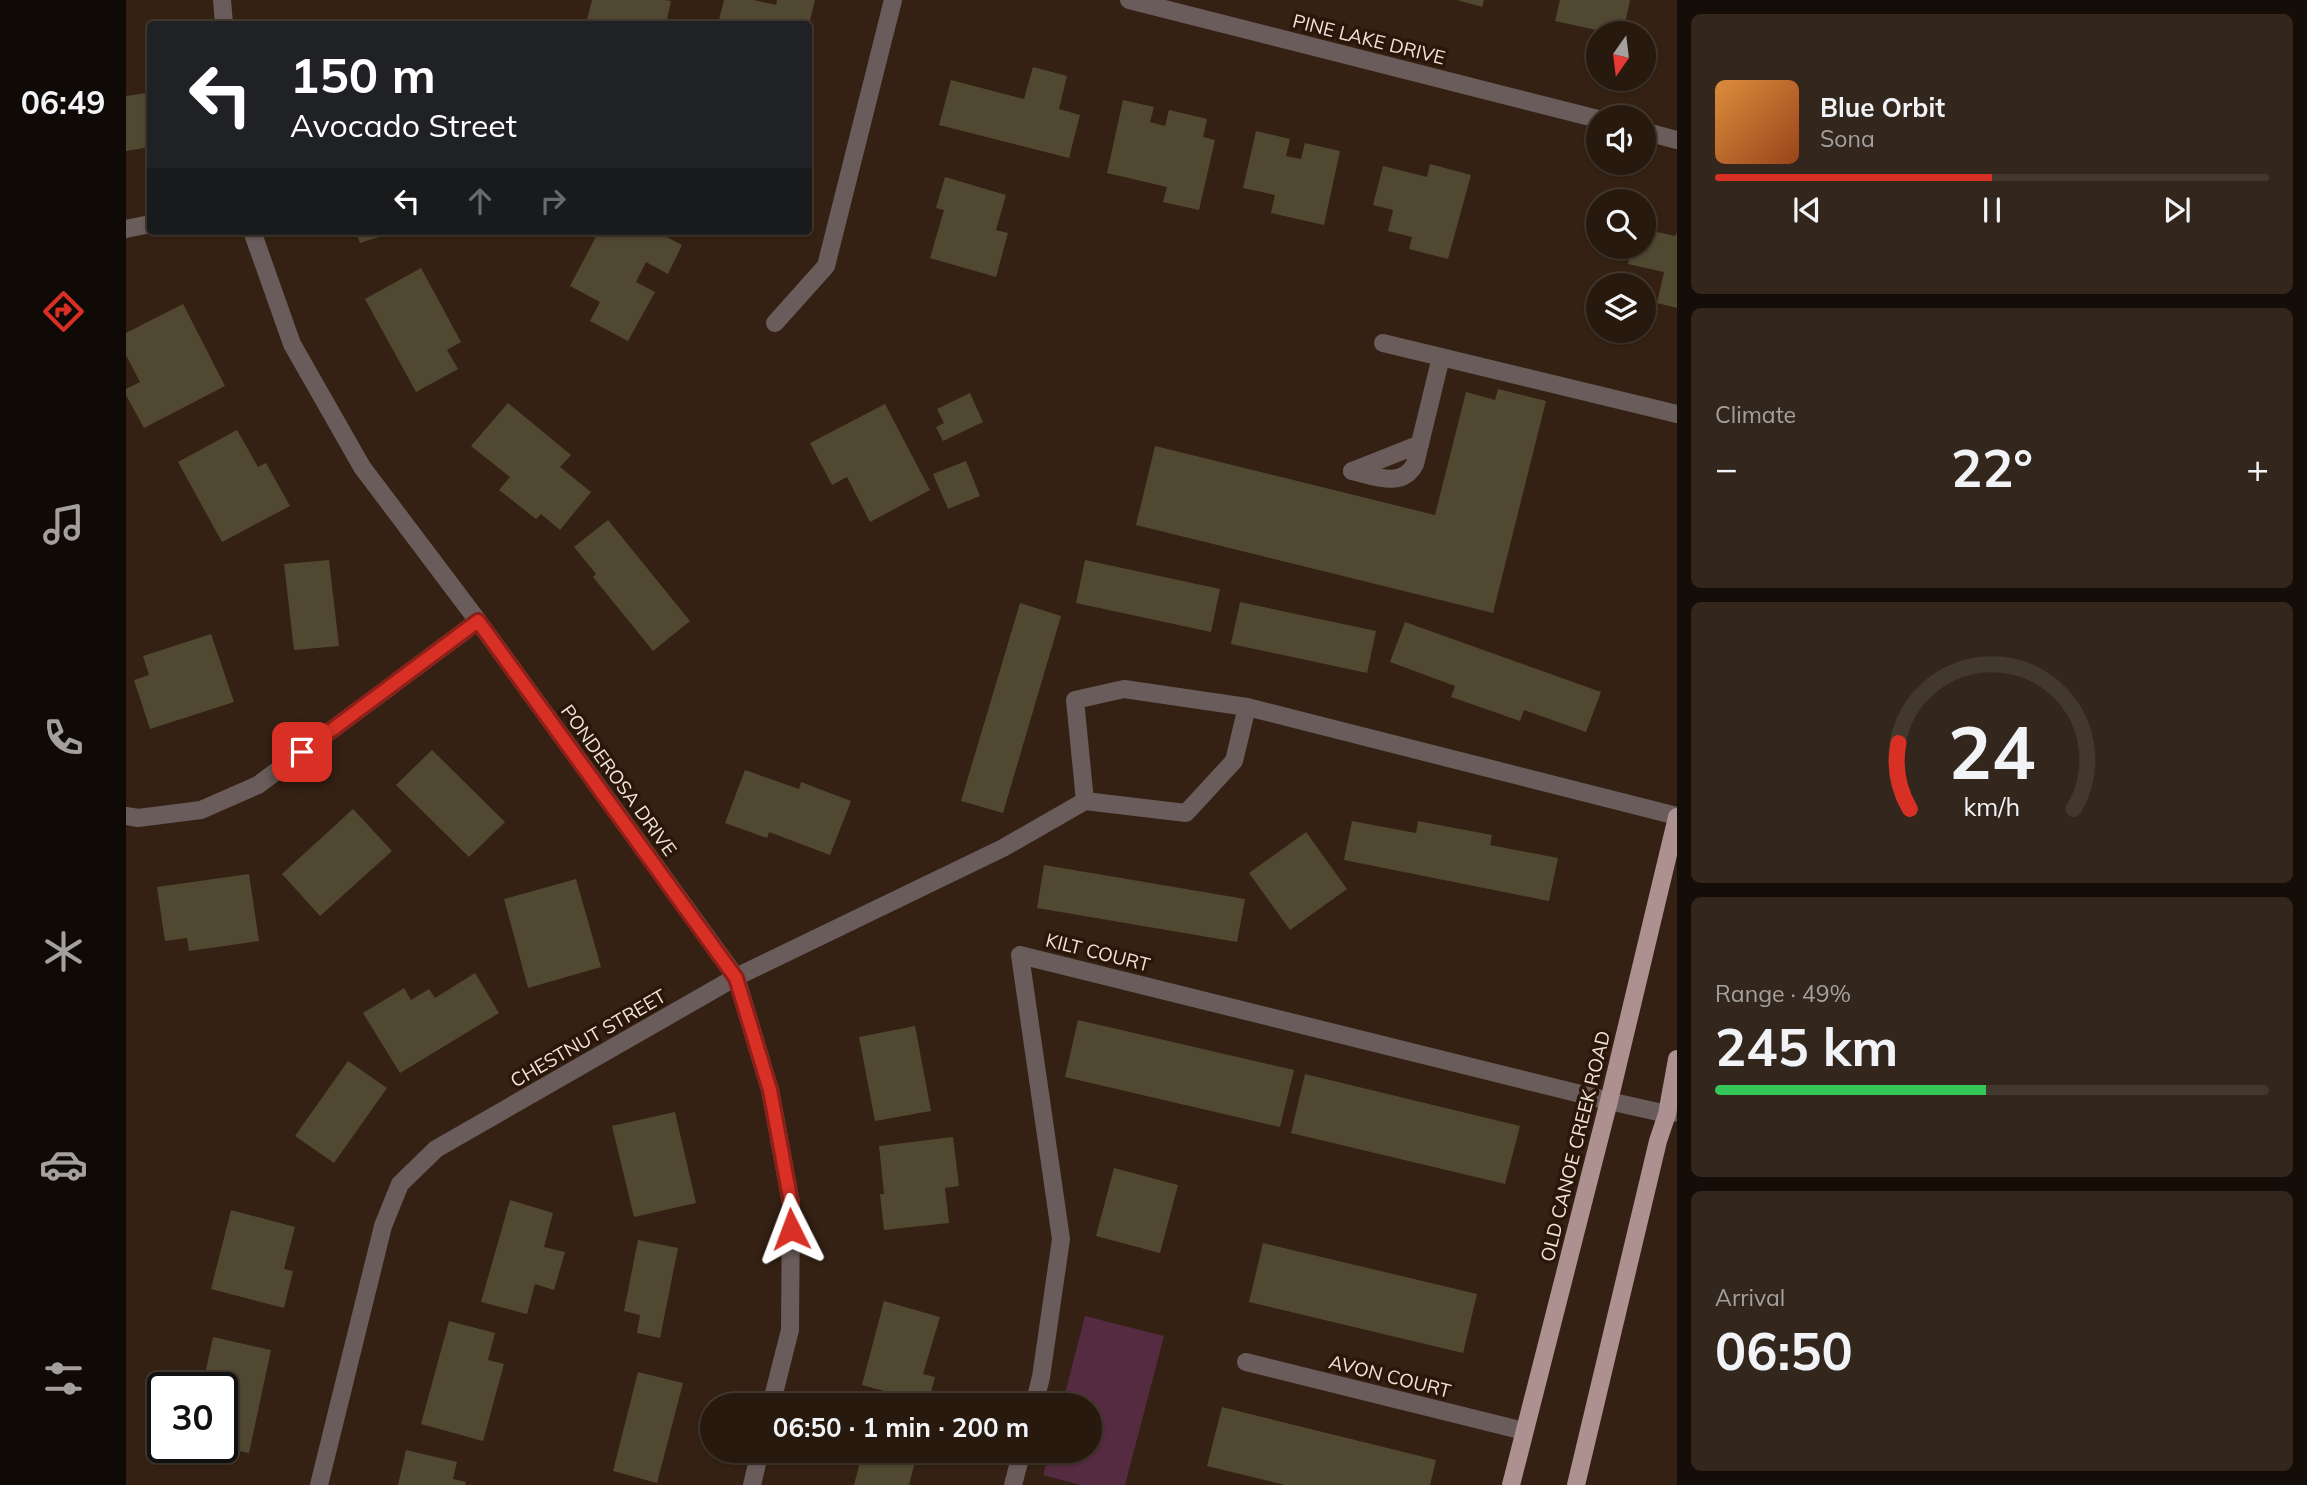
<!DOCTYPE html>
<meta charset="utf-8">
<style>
:root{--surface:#27190e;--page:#33261c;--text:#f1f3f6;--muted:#a4a09e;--line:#43382e;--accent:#d93025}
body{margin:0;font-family:Mulish,sans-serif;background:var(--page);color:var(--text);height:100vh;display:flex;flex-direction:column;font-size:26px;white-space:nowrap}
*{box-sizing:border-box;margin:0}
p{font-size:23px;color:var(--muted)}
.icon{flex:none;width:38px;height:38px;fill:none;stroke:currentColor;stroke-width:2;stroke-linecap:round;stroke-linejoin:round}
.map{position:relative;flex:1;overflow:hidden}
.side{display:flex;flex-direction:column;gap:14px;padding:14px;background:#150e08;width:630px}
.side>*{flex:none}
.hud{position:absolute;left:21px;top:21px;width:665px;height:214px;border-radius:7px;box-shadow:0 2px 5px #0004,0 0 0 2px var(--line);background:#202124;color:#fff;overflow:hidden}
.needle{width:46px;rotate:194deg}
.tools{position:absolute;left:1460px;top:21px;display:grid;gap:14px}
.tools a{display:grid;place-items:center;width:70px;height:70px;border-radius:50%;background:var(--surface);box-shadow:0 2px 5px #0004,0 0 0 2px var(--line);font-size:35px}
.speed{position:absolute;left:21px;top:1372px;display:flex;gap:14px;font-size:35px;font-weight:700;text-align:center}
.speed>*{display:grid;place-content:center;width:91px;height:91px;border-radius:50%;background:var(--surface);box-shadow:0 2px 5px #0004,0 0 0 2px var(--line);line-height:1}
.speed .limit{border:4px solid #111;border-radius:10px;background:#fff;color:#111}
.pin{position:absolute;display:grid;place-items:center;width:60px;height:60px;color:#fff;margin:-30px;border-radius:14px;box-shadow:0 4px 10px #0006}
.me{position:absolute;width:77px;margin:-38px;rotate:357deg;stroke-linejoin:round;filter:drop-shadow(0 0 5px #0008)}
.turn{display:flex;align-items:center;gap:24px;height:147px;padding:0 28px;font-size:32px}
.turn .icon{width:91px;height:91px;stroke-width:2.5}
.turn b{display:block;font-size:49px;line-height:60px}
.lanes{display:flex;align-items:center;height:66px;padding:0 28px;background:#0003;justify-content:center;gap:35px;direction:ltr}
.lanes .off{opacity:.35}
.big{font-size:52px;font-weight:700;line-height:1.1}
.side .card{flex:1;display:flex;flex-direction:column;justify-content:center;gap:10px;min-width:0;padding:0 24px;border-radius:10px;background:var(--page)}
.side .dial{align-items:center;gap:0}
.dial svg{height:182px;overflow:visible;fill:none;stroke:var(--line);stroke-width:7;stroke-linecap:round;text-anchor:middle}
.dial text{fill:var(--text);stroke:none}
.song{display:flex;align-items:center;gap:21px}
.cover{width:84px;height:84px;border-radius:10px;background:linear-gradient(135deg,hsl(30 70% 55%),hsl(20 70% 35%))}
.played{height:7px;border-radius:4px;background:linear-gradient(90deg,var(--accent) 50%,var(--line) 50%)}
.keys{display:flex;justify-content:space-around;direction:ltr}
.heat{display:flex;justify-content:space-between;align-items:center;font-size:38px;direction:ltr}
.charge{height:10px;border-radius:5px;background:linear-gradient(90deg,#34c759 49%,var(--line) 0)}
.trip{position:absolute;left:574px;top:1393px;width:402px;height:70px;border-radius:35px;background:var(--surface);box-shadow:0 2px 5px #0004,0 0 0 2px var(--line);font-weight:700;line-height:70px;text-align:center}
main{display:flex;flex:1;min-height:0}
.tabs{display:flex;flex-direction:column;width:126px;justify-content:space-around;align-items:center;background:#100a06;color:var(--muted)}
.tabs .icon{width:49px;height:49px}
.tabs .on{color:var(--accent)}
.tabs b{font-size:32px;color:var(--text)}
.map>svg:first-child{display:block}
.green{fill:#542b40}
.building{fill:#514831}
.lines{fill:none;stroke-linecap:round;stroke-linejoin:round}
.minor{stroke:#695c5b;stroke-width:18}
.major{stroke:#ac9190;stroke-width:18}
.route-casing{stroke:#8d1f18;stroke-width:18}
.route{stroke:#d93025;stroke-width:12}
.labels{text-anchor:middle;stroke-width:7;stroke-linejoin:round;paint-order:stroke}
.street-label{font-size:19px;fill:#f2e4db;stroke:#2a170a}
</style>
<main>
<nav class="tabs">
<b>06:49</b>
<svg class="icon on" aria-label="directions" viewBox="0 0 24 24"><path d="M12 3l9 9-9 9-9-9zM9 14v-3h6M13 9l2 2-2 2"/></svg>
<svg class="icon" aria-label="music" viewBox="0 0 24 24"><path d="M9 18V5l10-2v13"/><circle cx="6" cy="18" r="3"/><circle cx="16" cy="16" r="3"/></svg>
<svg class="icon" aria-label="phone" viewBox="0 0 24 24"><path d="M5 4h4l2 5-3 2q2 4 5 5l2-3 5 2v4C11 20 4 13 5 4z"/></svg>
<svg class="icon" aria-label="climate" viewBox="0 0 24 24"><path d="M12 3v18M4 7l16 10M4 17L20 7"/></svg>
<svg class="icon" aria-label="car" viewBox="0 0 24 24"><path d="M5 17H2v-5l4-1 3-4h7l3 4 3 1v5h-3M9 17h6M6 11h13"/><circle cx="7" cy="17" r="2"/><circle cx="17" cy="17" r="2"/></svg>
<svg class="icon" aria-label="filters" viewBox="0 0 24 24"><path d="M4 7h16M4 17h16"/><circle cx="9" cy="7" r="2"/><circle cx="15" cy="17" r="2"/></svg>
</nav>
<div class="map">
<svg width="1551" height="1485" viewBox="0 0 1551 1485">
<rect width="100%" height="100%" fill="#342113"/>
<polygon class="green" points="959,1316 1038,1336 999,1485 955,1485 917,1475 924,1451 964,1451 964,1405 936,1405"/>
<g class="building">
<polygon points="466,0 539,0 545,1 540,24 460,24"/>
<polygon points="598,0 628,0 650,5 651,0 689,0 683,24 592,24"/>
<polygon points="1331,0 1358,0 1356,7"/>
<polygon points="1434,0 1504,0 1497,33 1484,33 1429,21"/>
<polygon points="907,67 941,76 933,109 954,115 943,158 813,125 825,80 898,99"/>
<polygon points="21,93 24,118 24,147 0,151 0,96"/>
<polygon points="997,100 1028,107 1024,122 1039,126 1043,110 1081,119 1077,137 1089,140 1073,210 1037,202 1041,187 981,173"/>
<polygon points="1130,131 1164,139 1160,156 1175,159 1179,143 1214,151 1198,225 1145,213 1149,195 1117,188"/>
<polygon points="1304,164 1345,175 1322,259 1283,249 1286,237 1262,231 1267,210 1247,205 1257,166 1301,177"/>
<polygon points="819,177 880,195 870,230 882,233 870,277 804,258 818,210 810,208"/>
<polygon points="1517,229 1549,236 1551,232 1551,308 1531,303 1538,272 1502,264 1506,247 1517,247"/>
<polygon points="230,231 269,231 269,232 234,243"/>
<polygon points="473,231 529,231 556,245 542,274 520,262 510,282 529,292 502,341 464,321 474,302 444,286"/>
<polygon points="295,268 335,342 321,350 332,369 290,392 239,299"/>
<polygon points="57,304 99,386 18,428 0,395 0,389 14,382 0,355 0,333"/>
<polygon points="1372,389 1420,401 1367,613 1010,525 1029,446 1309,515 1340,392 1369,400"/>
<polygon points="844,393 857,422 817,441 810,427 818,423 811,409"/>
<polygon points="382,403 445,455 434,467 465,492 434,530 415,514 410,519 373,490 384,477 345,446"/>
<polygon points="759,404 804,490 744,522 721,477 706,485 684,443"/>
<polygon points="111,430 132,467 140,463 164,506 96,542 52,462"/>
<polygon points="840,461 854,496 822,509 807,474"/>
<polygon points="482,520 564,621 527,651 467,577 470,574 448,547"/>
<polygon points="203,560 213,646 168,650 158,564"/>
<polygon points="959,560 1094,589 1085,632 950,603"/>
<polygon points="1114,602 1250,631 1241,673 1105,644"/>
<polygon points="894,603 935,616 877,813 835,801"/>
<polygon points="1279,622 1475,692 1460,732 1398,710 1394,721 1325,697 1329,686 1264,662"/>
<polygon points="85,634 108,702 24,729 8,680 23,675 17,656"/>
<polygon points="306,750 379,822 343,857 270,785"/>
<polygon points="619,770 673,789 675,782 725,801 704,855 643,832 641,838 599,823"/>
<polygon points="227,809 266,851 194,916 156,874"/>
<polygon points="1226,821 1290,833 1292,821 1366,835 1364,845 1432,858 1423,901 1218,860"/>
<polygon points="1180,832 1221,889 1164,930 1123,873"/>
<polygon points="918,865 1119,899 1111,942 911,908"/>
<polygon points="123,874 133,941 63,951 61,938 39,941 31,887"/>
<polygon points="450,879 475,967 402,988 378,899"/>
<polygon points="349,973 373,1013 274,1073 237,1013 278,988 285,1000 303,989 309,998"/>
<polygon points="952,1020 1168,1070 1154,1127 939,1077"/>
<polygon points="789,1026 805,1111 749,1121 733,1037"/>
<polygon points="222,1061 261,1088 208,1163 169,1136"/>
<polygon points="1179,1074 1394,1126 1379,1184 1165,1133"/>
<polygon points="549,1112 570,1203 508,1217 486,1126"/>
<polygon points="827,1137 833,1186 819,1188 823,1223 758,1230 754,1194 758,1194 753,1146"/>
<polygon points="988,1168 1052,1185 1034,1253 970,1236"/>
<polygon points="384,1200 427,1213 418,1247 439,1252 428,1290 409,1284 401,1314 355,1302"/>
<polygon points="105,1210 169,1227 158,1269 167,1271 158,1308 85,1289"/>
<polygon points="512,1240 552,1248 534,1338 511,1333 514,1315 498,1311"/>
<polygon points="1137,1243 1351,1294 1337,1353 1123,1302"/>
<polygon points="758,1301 814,1317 797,1374 809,1377 802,1403 736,1385"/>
<polygon points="323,1321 369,1333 362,1360 378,1364 357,1441 295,1424"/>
<polygon points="87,1337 145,1350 123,1453 96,1447 96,1388 76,1388"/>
<polygon points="512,1372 557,1383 531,1483 487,1471"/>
<polygon points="1096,1407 1310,1460 1304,1485 1159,1485 1081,1466"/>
<polygon points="280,1450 331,1462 327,1479 340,1482 339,1485 272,1485"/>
<polygon points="737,1451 761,1451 790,1458 783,1485 728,1485"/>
</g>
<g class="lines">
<g class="minor">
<polyline points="96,0 98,24"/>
<polyline points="1003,0 1472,119"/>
<polyline points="1517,131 1551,140"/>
<polyline points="0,229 24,224"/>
<polyline points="126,231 166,344 236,467 352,621 610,977 644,1090 665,1203 664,1330 645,1405"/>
<polyline points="649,323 700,266 767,0"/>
<polyline points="1257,343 1551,414"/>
<path d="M 1226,471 C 1248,476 1276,489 1289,464 L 1315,357"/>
<polyline points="1226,471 1294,444"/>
<polygon points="998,689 1121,707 1108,761 1060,813 959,801 949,700"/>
<polyline points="1121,707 1551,816"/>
<polyline points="0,816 12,818 75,810 132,785 352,621"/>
<polyline points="1120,1362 1398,1431"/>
<polyline points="908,1405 915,1377 935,1239 894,955 1483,1101 1541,1114 1551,1112"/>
<polyline points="193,1485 257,1226 274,1184 310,1149 610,977 877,848 959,801"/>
<polyline points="626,1485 634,1451"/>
<polyline points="887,1485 896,1451"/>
</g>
<g class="major">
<polyline points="1385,1485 1483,1101 1551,817"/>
<polyline points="1450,1485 1532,1141 1541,1114 1551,1059"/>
</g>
</g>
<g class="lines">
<g class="route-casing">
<polyline id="route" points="176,752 352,621 610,978 644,1090 665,1203 665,1229"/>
</g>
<use href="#route" class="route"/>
</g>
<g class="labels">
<g class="street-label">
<text transform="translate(1243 39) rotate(14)" y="7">PINE LAKE DRIVE</text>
<text transform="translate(493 780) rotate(54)" y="7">PONDEROSA DRIVE</text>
<text transform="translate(972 952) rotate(14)" y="7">KILT COURT</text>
<text transform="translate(462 1038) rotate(-30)" y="7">CHESTNUT STREET</text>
<text transform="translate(1449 1146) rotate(-76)" y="7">OLD CANOE CREEK ROAD</text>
<text transform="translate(1264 1376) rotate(14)" y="7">AVON COURT</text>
</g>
</g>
</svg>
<div class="tools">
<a><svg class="needle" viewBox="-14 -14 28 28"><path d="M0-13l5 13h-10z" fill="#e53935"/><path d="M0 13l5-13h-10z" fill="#a4a09e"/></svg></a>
<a><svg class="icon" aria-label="sound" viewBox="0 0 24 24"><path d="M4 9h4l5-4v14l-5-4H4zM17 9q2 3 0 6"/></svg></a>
<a><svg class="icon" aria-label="search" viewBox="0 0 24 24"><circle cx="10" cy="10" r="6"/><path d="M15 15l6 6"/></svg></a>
<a><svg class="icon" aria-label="layers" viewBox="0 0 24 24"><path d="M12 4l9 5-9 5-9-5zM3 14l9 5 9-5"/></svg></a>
</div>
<div class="speed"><div class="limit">30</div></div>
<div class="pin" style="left:176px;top:752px;background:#d93025"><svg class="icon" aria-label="arrive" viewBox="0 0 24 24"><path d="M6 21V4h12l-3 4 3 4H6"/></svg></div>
<svg class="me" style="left:665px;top:1229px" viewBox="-20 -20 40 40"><path d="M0-17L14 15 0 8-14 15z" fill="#d93025" stroke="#fff" stroke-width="4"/></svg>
<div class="trip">06:50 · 1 min · 200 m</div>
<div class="hud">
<div class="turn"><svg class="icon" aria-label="left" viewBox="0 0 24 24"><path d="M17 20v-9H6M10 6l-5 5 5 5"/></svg><div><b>150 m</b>Avocado Street</div></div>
<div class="lanes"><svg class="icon" aria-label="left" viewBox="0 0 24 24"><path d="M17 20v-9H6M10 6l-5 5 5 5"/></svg><svg class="icon off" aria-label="ahead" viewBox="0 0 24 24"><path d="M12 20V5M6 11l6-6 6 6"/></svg><svg class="icon off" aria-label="right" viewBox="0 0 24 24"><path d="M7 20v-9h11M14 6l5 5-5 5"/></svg></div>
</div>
</div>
<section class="side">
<div class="card">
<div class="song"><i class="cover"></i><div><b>Blue Orbit</b><p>Sona</p></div></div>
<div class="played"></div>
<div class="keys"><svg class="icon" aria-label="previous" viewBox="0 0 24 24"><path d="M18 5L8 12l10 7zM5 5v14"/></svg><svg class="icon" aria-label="pause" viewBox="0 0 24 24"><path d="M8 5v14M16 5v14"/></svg><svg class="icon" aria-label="next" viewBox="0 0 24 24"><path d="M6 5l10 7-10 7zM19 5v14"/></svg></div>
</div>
<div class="card"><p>Climate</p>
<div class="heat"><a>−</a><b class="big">22°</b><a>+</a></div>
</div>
<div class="card dial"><svg viewBox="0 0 100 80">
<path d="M14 69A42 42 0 1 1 86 69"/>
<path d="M14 69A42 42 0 0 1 9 40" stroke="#d93025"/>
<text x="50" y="56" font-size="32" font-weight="700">24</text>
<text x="50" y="72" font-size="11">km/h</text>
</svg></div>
<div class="card"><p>Range · 49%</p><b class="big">245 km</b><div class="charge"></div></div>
<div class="card"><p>Arrival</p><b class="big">06:50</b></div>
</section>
</main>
